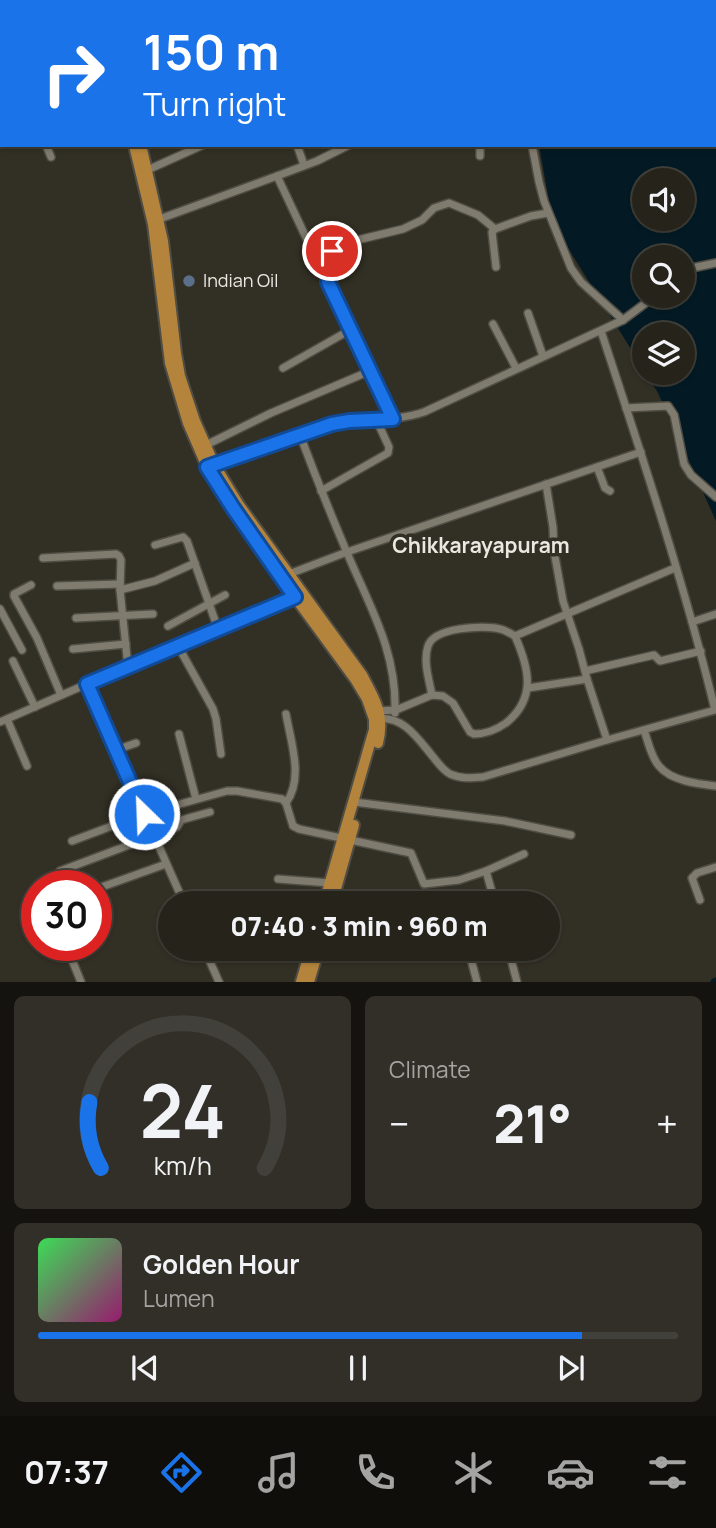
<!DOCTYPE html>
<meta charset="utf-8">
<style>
:root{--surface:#26231b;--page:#322f28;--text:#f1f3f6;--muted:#a4a4a3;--line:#42403a;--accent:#1a73e8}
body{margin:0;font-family:Manrope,sans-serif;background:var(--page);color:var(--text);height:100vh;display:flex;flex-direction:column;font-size:26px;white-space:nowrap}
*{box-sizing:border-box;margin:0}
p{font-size:23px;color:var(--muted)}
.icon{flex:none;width:38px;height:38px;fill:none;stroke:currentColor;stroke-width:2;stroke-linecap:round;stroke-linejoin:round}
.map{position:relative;height:982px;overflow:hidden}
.side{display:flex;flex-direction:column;gap:14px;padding:14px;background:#15130f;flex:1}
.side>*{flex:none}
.guide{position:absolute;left:0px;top:0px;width:718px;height:147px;box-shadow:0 2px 5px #0004,0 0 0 2px var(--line);background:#1a73e8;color:#fff;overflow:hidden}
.controls{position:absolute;left:632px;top:168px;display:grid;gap:14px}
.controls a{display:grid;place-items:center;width:63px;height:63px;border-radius:50%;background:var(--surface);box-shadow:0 2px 5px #0004,0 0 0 2px var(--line);font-size:35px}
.speed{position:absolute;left:21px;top:870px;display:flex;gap:14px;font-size:35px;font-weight:700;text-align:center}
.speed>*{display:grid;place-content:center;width:91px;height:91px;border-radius:50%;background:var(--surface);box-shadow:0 2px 5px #0004,0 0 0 2px var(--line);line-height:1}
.speed .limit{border:10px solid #d22;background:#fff;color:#111}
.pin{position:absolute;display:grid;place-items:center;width:60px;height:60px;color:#fff;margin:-30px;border:4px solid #fff;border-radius:50%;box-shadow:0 2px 7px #0007}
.me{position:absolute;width:77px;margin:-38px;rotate:336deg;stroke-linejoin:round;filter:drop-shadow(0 0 5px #0008)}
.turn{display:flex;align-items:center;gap:24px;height:147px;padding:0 28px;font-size:32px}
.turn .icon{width:91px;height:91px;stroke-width:2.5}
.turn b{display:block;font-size:49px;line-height:60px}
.big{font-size:52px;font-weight:800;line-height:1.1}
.side .card{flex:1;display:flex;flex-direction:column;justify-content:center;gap:10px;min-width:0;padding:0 24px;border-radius:10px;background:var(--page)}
.side .dial{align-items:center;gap:0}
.dial svg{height:182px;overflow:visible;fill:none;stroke:var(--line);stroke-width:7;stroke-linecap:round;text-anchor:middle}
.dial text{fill:var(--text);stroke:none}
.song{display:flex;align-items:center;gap:21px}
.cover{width:84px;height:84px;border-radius:10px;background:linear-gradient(135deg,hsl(130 70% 55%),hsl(320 70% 35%))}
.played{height:7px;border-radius:4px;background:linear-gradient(90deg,var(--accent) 85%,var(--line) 85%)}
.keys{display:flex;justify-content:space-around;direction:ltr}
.heat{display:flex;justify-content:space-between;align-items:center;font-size:38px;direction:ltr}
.side .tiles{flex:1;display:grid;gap:14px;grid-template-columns:1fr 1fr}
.card:last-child{grid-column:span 2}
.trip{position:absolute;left:158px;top:891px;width:402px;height:70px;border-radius:35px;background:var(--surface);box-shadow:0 2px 5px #0004,0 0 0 2px var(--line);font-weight:800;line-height:70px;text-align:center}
.tab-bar{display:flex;height:112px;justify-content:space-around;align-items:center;background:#0f0e0b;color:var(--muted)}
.tab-bar .icon{width:49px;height:49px}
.tab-bar .selected{color:var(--accent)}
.tab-bar b{font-size:32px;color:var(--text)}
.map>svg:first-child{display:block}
.water{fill:#031a24;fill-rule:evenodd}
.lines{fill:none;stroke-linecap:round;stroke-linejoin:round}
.canal{stroke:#031a24;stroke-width:7}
.street-casing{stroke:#504d44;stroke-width:10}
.primary-casing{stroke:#504d44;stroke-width:14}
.street{stroke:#7f7b6f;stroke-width:7}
.primary{stroke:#b4843c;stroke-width:10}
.route-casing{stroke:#114b97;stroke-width:18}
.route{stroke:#1a73e8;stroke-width:12}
.service-dot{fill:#5c6f8a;stroke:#322f24;stroke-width:2.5}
.labels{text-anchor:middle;stroke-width:7;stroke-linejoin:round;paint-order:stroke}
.poi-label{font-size:18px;fill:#eae8e1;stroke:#322f24;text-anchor:start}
.quarter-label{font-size:21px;font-weight:bold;fill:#eae8e1;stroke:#322f24}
</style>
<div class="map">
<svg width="716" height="982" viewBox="0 0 716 982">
<rect width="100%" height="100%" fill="#322f24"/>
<path class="water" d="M 482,0 L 716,0 L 716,521 L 658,393 L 646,373 L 682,373 L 682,334 L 644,334 L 644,370 L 553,224 L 539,145 L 716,145 L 716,2 L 483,2 ZM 644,180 L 682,180 L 682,219 L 644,219 ZM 644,257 L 682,257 L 682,296 L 644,296 Z"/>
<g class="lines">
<polyline class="canal" points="714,982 716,981"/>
<g class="street-casing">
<g id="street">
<polyline points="43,0 43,2"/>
<polyline points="66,0 66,2"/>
<polyline points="288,2 288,0"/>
<polyline points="0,47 2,47"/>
<polyline points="0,108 2,107"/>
<polyline points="0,142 2,141"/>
<polyline points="46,145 51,157"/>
<polyline points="297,145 304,165"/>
<polyline points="532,145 539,182 544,201 571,268 581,282 623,320"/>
<polyline points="480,156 480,145"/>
<polyline points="143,172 203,145"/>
<polyline points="277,176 327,282"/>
<polyline points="154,221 277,176 317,161 349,145"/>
<polyline points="496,267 492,232 495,229 531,216 548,213"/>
<polyline points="682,274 692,268 716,263"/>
<polyline points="528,313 543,356"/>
<polyline points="493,324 516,368"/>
<polyline points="283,368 350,330"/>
<polyline points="626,408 668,406 674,415 684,464 691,475 716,497"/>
<polyline points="393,419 328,282 332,251 345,243 403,229 422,220 434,208 449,203 478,215 495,229"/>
<path d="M 300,435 C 315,475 331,515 348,555 C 371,609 397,652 395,713"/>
<polyline points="206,445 271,413 370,371"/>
<path d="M 212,465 L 332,424 C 362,418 395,422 424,412 L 623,320 L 655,296"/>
<polyline points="597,467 605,488 610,491"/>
<polyline points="546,484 553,527 554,551 563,601 579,649 587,679"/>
<polyline points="321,491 388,453 389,447 376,419"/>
<polyline points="155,545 183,537 187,541 218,629"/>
<polyline points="43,558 116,554 119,556 121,560 120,590 128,667"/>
<polyline points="289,574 347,552 641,452"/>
<polyline points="31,585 14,594 14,596 37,638 61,695"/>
<polyline points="57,586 120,584"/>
<polyline points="120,590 155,581 195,563"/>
<polyline points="0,609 22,650"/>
<polyline points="76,618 153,614"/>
<polyline points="692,622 716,614"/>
<polyline points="168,626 225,595"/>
<polyline points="178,646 213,709 216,719 221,754"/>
<polyline points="73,649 126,644"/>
<polyline points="13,661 35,707"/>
<polyline points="585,671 654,655 660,661 701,651"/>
<polyline points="87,684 184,903"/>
<polyline points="528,688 587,679 607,740"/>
<path d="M 432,695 C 429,680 423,661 428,646 C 434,627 484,625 500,629 C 505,630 510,633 515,636"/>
<path d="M 375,711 L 396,710 L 432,695 L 443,696 L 453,703 L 470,732 L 474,734 C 486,734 496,730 506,723 C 537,698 529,668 515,636 L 675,568"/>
<path d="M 286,714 C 291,743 304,778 286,803"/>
<polyline points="7,719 27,766"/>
<path d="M 376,719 C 404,715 418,739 434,758 C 439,764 443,770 450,774 C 461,779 472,778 483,777 L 607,740 L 715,710 C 684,582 642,456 601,331"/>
<polyline points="0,722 87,684 299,595"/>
<path d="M 644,730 C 648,741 651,757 659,766 C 671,781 698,784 716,786"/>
<polyline points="179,734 196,799"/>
<polyline points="116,750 136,743"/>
<polyline points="354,802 505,821 571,835"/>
<polyline points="72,841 144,814 227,791 237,791 282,799 286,803 293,826 299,829 411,853 424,884 459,880 486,871 495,903"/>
<polyline points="60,871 177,827 181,820 210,812"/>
<polyline points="486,871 524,854"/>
<polyline points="278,879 330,883"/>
<polyline points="96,889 166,864"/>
<polyline points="700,900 692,878 697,873 716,867"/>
<polyline points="66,945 81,982"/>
<polyline points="204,948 219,982"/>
<polyline points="468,948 477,982"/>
<polyline points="508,948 517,982"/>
</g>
</g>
<g class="primary-casing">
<g id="primary">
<polyline points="106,0 107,2"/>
<polyline points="134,145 153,224 170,363 188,423 207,467 233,508 295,597 355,679 367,699 374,719 374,730 371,740 324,903"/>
<path d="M 141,145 L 163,241 L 176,353 L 180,376 L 195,421 L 214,464 L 239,505 L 362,675 C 375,699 385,715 378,743"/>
<polyline points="332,903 354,825"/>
<polyline points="301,982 311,948"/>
<polyline points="309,982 319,948"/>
</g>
</g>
<use href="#street" class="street"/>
<use href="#primary" class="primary"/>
</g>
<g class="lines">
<g class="route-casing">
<polyline id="route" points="144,814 87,684 295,597 233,508 207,467 332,424 349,421 393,419 328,282 332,251"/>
</g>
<use href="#route" class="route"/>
</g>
<circle class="service-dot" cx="189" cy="281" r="7"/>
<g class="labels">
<g class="poi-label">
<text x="203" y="287">Indian Oil</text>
</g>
<g class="quarter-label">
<text x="481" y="553">Chikkarayapuram</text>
</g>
</g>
</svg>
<div class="controls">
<a><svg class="icon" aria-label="sound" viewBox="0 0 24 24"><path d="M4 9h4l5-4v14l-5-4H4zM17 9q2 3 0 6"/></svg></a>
<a><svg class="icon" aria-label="search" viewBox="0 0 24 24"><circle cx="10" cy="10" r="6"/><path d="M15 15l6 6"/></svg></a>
<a><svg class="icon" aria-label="layers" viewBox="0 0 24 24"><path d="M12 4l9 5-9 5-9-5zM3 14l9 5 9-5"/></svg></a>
</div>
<div class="speed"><div class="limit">30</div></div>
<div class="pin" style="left:332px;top:251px;background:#d93025"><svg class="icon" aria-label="arrive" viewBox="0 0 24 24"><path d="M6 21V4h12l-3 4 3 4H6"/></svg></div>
<svg class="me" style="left:144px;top:814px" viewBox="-20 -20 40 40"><circle r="17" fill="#1a73e8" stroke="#fff" stroke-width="3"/><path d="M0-11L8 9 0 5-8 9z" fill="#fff"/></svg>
<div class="trip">07:40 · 3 min · 960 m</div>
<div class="guide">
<div class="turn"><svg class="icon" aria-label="right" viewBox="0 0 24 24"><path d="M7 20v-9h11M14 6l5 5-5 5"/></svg><div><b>150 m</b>Turn right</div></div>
</div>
</div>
<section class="side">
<div class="tiles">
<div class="card dial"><svg viewBox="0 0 100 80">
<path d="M14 69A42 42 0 1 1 86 69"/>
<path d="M14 69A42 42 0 0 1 9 40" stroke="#1a73e8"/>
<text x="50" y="56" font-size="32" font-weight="700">24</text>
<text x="50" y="72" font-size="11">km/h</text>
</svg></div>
<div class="card"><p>Climate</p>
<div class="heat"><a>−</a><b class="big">21°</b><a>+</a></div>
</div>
<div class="card">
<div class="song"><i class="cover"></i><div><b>Golden Hour</b><p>Lumen</p></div></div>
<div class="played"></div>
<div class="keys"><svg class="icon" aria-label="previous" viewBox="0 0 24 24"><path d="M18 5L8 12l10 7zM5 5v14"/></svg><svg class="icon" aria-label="pause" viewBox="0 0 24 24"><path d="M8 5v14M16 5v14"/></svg><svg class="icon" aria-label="next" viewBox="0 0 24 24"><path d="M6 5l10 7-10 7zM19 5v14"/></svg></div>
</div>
</div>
</section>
<nav class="tab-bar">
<b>07:37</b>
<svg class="icon selected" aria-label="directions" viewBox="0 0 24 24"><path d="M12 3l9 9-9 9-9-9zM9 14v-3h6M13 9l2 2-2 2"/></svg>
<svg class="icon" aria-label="music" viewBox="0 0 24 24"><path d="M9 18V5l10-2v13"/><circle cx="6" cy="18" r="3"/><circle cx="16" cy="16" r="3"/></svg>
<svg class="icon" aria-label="phone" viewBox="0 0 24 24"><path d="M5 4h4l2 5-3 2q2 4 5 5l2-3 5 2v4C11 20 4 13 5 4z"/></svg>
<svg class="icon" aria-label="climate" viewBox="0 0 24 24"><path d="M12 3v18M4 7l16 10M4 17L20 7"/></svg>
<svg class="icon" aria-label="car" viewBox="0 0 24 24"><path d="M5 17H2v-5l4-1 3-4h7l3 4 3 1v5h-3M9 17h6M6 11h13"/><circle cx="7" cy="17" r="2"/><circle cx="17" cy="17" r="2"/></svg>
<svg class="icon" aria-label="filters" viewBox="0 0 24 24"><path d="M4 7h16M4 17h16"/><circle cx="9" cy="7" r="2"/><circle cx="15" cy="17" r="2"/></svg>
</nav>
